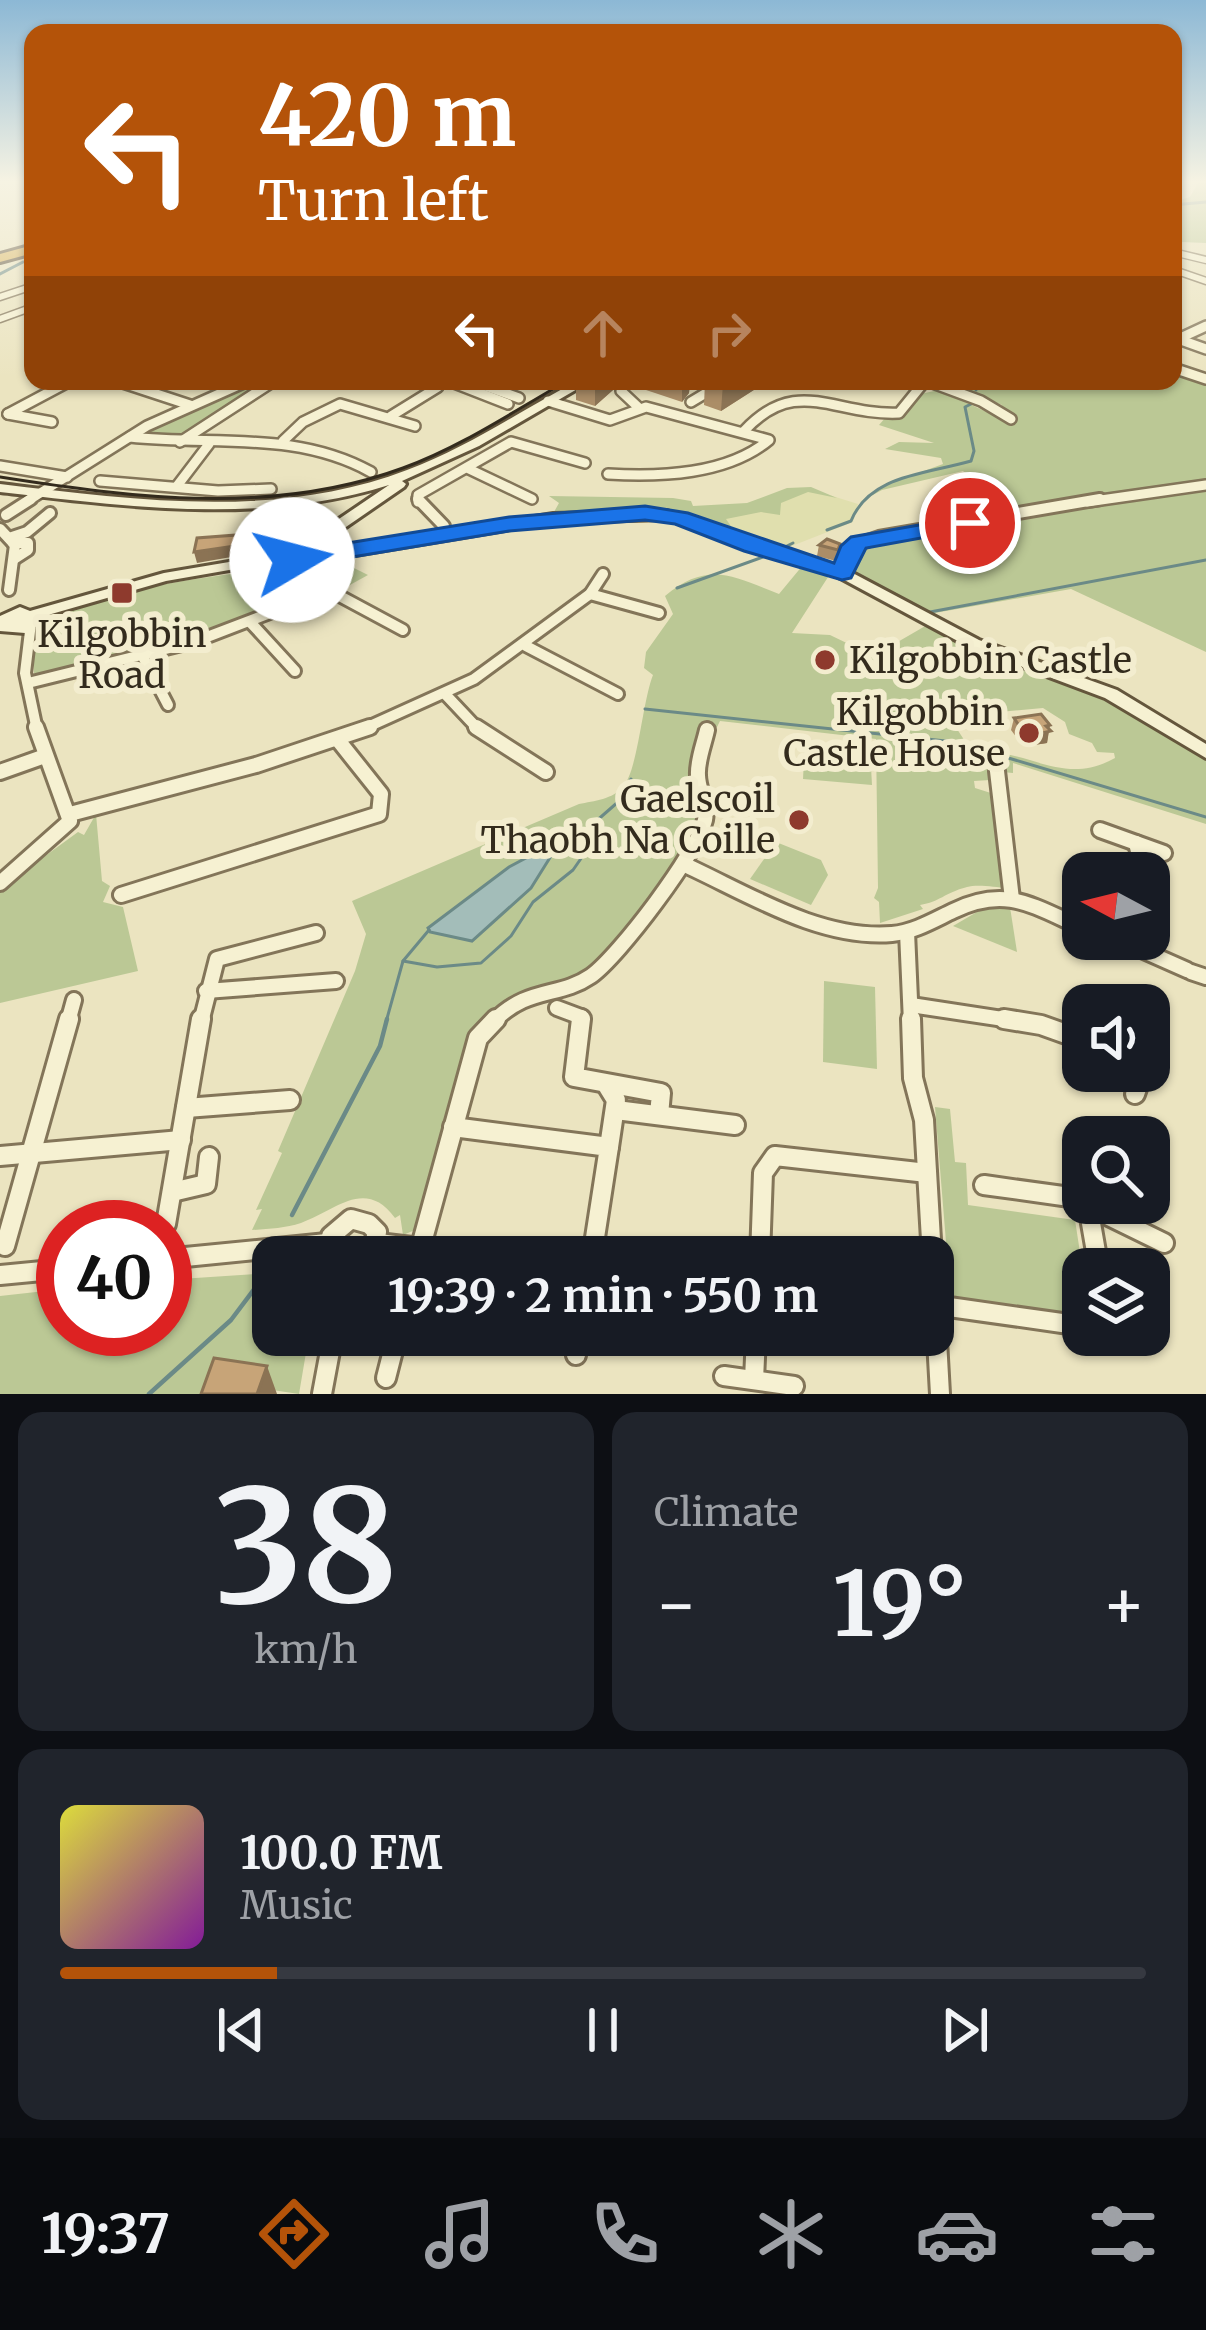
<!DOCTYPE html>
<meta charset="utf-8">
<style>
:root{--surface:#171b24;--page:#20242c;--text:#f1f3f6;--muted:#9ea1a6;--line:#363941;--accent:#b45309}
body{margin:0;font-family:Merriweather,serif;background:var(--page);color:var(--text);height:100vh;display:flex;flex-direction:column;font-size:45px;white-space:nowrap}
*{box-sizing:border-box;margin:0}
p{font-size:39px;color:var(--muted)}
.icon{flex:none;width:66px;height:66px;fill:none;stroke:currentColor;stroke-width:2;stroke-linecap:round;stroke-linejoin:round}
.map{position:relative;height:1394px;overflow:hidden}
.panel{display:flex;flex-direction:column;gap:18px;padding:18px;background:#0d0f14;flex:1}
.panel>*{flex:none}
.guide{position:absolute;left:24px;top:24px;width:1158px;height:366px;border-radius:24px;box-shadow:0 3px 9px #0004;background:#b45309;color:#fff;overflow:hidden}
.needle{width:78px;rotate:277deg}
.tools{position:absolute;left:1062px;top:852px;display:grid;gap:24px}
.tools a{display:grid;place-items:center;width:108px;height:108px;border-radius:24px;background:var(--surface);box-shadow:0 3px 9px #0004;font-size:60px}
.speed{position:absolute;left:36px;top:1200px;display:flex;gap:24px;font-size:60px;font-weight:700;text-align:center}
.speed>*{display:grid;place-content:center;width:156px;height:156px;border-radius:50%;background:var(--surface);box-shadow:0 3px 9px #0004;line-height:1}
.speed .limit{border:18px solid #d22;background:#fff;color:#111}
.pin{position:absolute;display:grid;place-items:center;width:102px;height:102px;color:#fff;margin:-51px;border:6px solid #fff;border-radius:50%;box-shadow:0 3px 12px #0007}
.me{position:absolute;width:132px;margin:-66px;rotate:82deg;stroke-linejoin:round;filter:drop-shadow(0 0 9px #0008)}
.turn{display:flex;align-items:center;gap:42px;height:252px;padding:0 36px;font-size:54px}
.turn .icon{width:156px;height:156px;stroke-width:2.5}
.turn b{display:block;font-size:84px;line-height:102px}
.lanes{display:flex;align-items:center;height:114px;padding:0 36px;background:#0003;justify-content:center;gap:60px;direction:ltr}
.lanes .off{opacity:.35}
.big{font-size:90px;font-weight:700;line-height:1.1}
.panel .widget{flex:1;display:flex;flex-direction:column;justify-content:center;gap:18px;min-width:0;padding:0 42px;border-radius:24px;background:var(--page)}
.panel .dial{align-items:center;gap:0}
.dial b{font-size:156px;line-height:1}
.song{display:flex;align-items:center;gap:36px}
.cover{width:144px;height:144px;border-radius:18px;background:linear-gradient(135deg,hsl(60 70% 55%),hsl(290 70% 35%))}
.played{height:12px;border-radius:6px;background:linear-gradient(90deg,var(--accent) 20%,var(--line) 20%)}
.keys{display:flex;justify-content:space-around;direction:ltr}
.heat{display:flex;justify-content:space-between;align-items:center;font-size:66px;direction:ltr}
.panel .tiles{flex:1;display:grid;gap:18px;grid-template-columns:1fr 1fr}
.widget:last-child{grid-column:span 2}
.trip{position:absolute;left:252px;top:1236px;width:702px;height:120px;border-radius:24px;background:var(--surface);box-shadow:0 3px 9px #0004;font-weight:700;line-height:120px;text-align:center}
.dock{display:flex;height:192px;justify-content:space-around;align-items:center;background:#090b0e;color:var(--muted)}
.dock .icon{width:84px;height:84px}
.dock .selected{color:var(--accent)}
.dock b{font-size:54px;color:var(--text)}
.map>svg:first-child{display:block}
.farmland{fill:#e0dfae}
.green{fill:#bbc895;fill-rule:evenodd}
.water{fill:#a3bdb9;stroke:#6b8a87;stroke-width:3}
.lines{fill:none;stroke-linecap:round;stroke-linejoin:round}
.stream-far1{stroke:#6b8a87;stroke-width:3}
.stream{stroke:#6b8a87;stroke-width:4.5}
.street-far4-casing{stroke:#837559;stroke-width:9}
.street-far3-casing{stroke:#837559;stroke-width:14}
.street-far2-casing{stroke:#837559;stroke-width:16}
.street-far1-casing{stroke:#837559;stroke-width:20}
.street-casing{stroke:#837559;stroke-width:24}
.secondary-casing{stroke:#64563c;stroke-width:6}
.highway-casing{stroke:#50432d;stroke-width:6}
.street-far4{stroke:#f6f1d2;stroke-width:6}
.street-far3{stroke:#f6f1d2;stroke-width:9}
.street-far2{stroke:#f6f1d2;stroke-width:10}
.street-far1{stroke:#f6f1d2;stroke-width:14}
.street{stroke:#f6f1d2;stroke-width:18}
.secondary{fill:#f6f1d2;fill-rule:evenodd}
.highway{fill:#d6af54;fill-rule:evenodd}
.tram{stroke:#332b1d;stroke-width:3}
.wall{fill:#ab8d67}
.shaded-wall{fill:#8b7354}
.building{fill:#c7a478;stroke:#8b7354;stroke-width:3}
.route{fill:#1a73e8;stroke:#114b97;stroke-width:3}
.poi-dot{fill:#8e3a2d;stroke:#f3edcf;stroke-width:4.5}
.labels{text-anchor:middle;stroke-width:12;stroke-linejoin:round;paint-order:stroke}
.poi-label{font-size:36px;fill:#332b1d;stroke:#f3edcf;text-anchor:end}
</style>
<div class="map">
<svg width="1206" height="1394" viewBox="0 0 1206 1394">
<rect width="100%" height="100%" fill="#ebe4c0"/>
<polygon class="farmland" points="810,489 858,504 853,522 779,551 739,538 725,519"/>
<g class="green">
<polygon points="1198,183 1206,183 1206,243 1181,242 1173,246 1173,202 1190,197"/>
<polygon points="1173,370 1206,381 1206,652 1071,589 929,614 846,570 856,546 1008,514 963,471 882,490 860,502 883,486 943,464 941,458 885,449 899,442 934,443 879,425 886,417 907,414 920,394 939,390 1002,419 1002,405 943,381 1173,381"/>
<polygon points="257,381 270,381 181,438 142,437 141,433"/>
<polygon points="811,487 837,498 808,492 781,503 780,515 761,512 726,519 739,538 672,512 554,512 559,503 549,496 673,498 691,501 693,506 747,503 787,488"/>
<path d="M 344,563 L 368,575 L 339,591 L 306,594 L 200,636 L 43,676 L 34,673 L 32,629 C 73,587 279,567 344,563 Z"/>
<path d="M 803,565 L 830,574 L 792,633 L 830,635 L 857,648 L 889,647 L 927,625 L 984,654 L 1095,692 L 1206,760 L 1206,824 L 1013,763 L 1013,773 L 992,771 L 990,780 L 974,781 L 975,788 L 994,794 L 1007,888 C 995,887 977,884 967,887 C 944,893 940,902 920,905 L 923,909 L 880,923 L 879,902 L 874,898 L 878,888 L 876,739 L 720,721 L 717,727 L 703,725 L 691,775 L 700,816 L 692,841 L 598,963 C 561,990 525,984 486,1019 L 415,1230 L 403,1235 L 400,1215 L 395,1218 C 365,1177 335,1211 301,1223 C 285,1228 269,1229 252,1230 L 262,1209 L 256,1210 L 282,1153 L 278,1151 L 355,971 L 366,934 L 352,901 L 579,804 C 594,801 613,799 623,787 C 638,770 642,703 653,675 L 644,668 L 646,652 L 673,614 L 665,596 C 708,560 733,576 779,594 ZM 1043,708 L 1065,722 L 1069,734 L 1092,743 L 1097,752 L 1114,753 L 1115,758 C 1062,788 1028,747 972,752 L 957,729 L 968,727 L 957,709 L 978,714 Z"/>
<polygon points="805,742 870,748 872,785 803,779"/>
<polygon points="96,814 102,881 110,886 103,902 123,907 138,971 0,1003 0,889 78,832 84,835"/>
<polygon points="776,842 821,860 828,875 811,905 750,879"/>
<polygon points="1000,904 1010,907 1017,952 953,926 982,909"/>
<polygon points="824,981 875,987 877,1069 823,1062"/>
<polygon points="935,1107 950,1109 955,1162 966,1163 968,1205 1075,1220 1083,1272 1083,1318 958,1300 950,1291"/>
<polygon points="273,1273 273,1335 309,1335 299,1394 232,1384 227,1394 0,1394 0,1296 63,1289 63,1329 165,1329 165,1280"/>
</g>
<polygon class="water" points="541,850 551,856 531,888 472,941 430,932 428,928 509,867"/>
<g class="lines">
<g class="stream-far1">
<polyline points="1173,205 1206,202"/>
<polyline points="0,274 23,262"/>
<polyline points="1173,285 1178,286"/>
<polyline points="976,381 976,390"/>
<path d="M 827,530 L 851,521 C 870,474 928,474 971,461 L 974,451 L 965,407 L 971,404"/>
<polyline points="779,550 793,543"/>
<polyline points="677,588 771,554"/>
<polyline points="930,612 1206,560"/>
<polyline points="645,709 955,742 1206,817"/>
<polyline points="403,961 437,967 481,963 511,936 533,902 573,870 589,847 594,823 618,802 631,779"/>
<polyline points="386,1022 403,961 429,930"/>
</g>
<g class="stream">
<polyline points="292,1215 380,1046 387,1019"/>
<polyline points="149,1394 231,1320 264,1276"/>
</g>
<g class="street-far4-casing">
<g id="street-far4">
<polyline points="1173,252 1206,260"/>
<polyline points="1180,272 1206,281"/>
<polyline points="0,297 33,286"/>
<polyline points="0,319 33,307"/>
</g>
</g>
<g class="street-far3-casing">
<g id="street-far3">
<polyline points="1178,339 1206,326"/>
<polyline points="1178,339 1206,349"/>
<polyline points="1173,368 1206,379"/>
<polyline points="117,381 190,405"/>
<polyline points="449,381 508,404"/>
<polyline points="472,381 519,398"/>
<polyline points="927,381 981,401 1011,419"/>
<polyline points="621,391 638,407"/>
<path d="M 548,401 L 610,420 L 646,407 L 769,440 C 727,475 660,477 608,474"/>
<polyline points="691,402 726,381"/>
<polyline points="8,414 70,381"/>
<polyline points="8,414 52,422"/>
<polyline points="391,416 438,387 431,381"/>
<path d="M 744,431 C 797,374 834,416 899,413 L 925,381"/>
<path d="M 130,437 C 213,446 295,430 371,472"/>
<polyline points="283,441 303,422 340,404 415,426"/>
<polyline points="180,442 274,381"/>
<polyline points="0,466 67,477"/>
<polyline points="469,469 532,499"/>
<polyline points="100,481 218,491 271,489"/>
<polyline points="177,486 209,444"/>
<polyline points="26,502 147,426 248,381"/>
<polyline points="418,502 418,495 511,442 585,463"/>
<polyline points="1087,502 1206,485"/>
</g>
</g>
<g class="street-far2-casing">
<g id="street-far2">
<polyline points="418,499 444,526"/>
<polyline points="6,515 31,499"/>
<polyline points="970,523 975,504"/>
<polyline points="0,529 15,545 9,590"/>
<polyline points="9,538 27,532 50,513"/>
<polyline points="13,543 28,543 28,550 14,559"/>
<polyline points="842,573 853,546 879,537 1100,499"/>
<polyline points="590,594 659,613"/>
<polyline points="31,623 25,673 37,730"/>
<polyline points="251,623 295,671"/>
<polyline points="526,646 618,694"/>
<polyline points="142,655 168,705"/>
<polyline points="28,683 194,642 322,593 336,594 403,630"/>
<polyline points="446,695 479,730"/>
<polyline points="361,730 474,679 590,594 603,574"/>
</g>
</g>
<g class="street-far1-casing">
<g id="street-far1">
<polyline points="476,727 546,772"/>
<polyline points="997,771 1012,899"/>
<polyline points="0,772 45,756"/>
<polyline points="70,814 256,765 370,727"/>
<polyline points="1100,830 1164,853"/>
<polyline points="1136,843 1143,873"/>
<path d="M 683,864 C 747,893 819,940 892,934 C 914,932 934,920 953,911 C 1006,885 1033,906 1083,928"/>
<polyline points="0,883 70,821 36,727"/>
<polyline points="121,895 379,814 381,794 338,740"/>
<polyline points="907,932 911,1022"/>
<polyline points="1117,939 1187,970"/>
<polyline points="1191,972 1206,977"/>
<polyline points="206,991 336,981"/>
<polyline points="911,1005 1023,1022"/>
<polyline points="557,1008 581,1017 580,1022"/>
<polyline points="68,1022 74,1000"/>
<polyline points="201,1022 217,959 316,933"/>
<path d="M 493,1022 C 528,986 559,998 591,976 C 619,956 697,853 705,820 C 708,806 698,790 698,775 C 697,761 704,744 707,730"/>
</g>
</g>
<g class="street-casing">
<g id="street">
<polyline points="581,1019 574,1077 661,1093 659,1115"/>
<polyline points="911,1019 913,1078 924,1120 932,1257"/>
<polyline points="1004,1019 1041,1025 1083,1040"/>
<polyline points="608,1087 616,1100 609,1147"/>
<polyline points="1135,1094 1143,1071"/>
<polyline points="186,1108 290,1100"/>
<polyline points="616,1110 735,1125"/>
<polyline points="453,1127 609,1147 592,1257"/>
<polyline points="0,1156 181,1140"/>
<polyline points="984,1185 1070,1197 1164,1243"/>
<polyline points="172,1192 206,1184 209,1157"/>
<polyline points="1088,1206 1099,1269"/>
<polyline points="166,1224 201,1019"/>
<polyline points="378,1243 420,1248"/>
<polyline points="5,1246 69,1019"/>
<polyline points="330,1257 331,1236 351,1219 369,1224 377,1232 371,1257"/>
<polyline points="418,1257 478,1038 496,1019"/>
<polyline points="760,1257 763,1173 775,1156 927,1173"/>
<polyline points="165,1259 327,1243"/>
<polyline points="933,1268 940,1394"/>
<polyline points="0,1275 63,1269"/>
<polyline points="935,1305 1083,1326"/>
<polyline points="576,1355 579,1335"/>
<polyline points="724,1376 794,1386"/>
<polyline points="386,1378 397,1335"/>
<polyline points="754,1380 756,1335"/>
<polyline points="322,1394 333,1335"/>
</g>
</g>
<g class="secondary-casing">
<path id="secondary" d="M 577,381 L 591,381 L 479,446 L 402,481 L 406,484 L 404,487 L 343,529 L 327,551 L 553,514 L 667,511 L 847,570 L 979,640 L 1117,690 L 1206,744 L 1206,758 L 1105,698 L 967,646 L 837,576 L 666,519 L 553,522 L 343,557 L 235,569 L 166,581 L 41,617 L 25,633 L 0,631 L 0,616 L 20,607 L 30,611 L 164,573 L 235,561 L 311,552 L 333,523 L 389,485 C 262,525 130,507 0,492 L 0,484 C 134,500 277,520 407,470 C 467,448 520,411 577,381 Z"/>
</g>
<g class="highway-casing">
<polygon id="highway" points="33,245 33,253 0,262 0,254"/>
</g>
<use href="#street-far4" class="street-far4"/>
<use href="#street-far3" class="street-far3"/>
<use href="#street-far2" class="street-far2"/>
<use href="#street-far1" class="street-far1"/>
<use href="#street" class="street"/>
<use href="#secondary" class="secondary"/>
<use href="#highway" class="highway"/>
<path class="tram" d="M 0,477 C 134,498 273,516 403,468 C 461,447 514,411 567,381"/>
</g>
<g class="wall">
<polygon points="576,381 690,381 689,393 682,402 622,382 595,406 576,400"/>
<polygon points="705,381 768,381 721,411 704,405"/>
<polygon points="840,544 836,561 817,556 819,545"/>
<polygon points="1014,718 1049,729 1047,743 1034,745 1028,737 1017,738 1011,730"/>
</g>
<g class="shaded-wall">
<polygon points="598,381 622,382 595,406 595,383"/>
<polygon points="682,381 690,381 689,393 682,402"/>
<polygon points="726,381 768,381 721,411 723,383"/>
<polygon points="237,535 239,546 237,556 197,563 194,552"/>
<polygon points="1031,725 1028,737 1017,738 1020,727"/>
<polygon points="1050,725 1047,743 1034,745 1038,734 1046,726"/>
<polygon points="267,1366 277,1394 257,1394"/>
</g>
<g class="building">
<polygon points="237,535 235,546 194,552 197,538"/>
<polygon points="827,539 840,544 838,550 819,545"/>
<polygon points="1041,714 1050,725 1046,726 1051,731 1038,734 1031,725 1020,727 1014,718"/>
<polygon points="214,1358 267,1366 257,1394 201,1394"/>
</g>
<linearGradient id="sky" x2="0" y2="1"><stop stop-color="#8cb8d5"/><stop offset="0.48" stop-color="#f6f3e3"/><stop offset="1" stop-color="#f6f3e3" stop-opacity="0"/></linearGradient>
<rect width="1206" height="378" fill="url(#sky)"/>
<polygon class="route" points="645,506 688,513 834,563 841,546 851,537 970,516 982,523 970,529 866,548 851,578 842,580 744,551 675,524 645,520 509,531 292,567 280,560 292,552 509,517"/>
<g class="poi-dot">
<rect x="110" y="581" width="24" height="24" rx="6"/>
<circle cx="825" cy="660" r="12"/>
<circle cx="1029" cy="733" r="12"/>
<circle cx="799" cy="820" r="12"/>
</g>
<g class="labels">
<g class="poi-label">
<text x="122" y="647" text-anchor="middle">Kilgobbin<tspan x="122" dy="41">Road</tspan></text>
<text x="849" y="673" text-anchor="start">Kilgobbin Castle</text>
<text x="1005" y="725">Kilgobbin<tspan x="1005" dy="41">Castle House</tspan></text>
<text x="775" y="812">Gaelscoil<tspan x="775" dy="41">Thaobh Na Coille</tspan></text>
</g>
</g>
</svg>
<div class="tools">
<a><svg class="needle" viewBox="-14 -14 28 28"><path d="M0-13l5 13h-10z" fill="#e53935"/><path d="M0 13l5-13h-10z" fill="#9ea1a6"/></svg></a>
<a><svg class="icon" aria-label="sound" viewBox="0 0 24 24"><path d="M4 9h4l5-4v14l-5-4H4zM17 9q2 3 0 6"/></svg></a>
<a><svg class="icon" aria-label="search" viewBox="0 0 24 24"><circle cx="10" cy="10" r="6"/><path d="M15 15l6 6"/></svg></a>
<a><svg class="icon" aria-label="layers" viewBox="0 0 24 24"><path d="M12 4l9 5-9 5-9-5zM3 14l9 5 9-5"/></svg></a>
</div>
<div class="speed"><div class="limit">40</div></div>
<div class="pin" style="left:970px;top:523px;background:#d93025"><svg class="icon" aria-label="arrive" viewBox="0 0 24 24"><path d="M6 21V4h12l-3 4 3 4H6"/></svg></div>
<svg class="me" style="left:292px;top:560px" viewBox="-20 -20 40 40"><circle r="19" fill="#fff"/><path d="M0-13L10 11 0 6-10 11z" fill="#1a73e8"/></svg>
<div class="trip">19:39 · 2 min · 550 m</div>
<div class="guide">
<div class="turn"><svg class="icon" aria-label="left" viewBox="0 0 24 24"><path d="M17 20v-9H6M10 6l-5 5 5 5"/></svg><div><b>420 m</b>Turn left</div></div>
<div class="lanes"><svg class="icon" aria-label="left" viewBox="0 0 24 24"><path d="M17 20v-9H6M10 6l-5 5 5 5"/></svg><svg class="icon off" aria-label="ahead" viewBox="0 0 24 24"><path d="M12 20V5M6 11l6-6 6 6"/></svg><svg class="icon off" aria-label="right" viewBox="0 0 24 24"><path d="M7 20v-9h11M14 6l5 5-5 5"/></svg></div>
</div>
</div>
<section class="panel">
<div class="tiles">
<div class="widget dial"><b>38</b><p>km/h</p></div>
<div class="widget"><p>Climate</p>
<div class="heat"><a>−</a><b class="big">19°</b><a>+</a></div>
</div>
<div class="widget">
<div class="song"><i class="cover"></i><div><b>100.0 FM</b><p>Music</p></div></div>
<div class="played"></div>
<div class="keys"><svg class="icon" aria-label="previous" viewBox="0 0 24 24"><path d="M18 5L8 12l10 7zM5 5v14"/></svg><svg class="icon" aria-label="pause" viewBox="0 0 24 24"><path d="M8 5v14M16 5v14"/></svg><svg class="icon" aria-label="next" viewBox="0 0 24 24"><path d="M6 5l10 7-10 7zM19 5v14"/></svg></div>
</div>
</div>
</section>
<nav class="dock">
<b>19:37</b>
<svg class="icon selected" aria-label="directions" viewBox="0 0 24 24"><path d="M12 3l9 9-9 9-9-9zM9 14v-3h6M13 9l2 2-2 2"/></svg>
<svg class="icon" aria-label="music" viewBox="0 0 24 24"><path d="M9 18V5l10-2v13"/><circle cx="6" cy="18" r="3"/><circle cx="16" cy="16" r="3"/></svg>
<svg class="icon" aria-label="phone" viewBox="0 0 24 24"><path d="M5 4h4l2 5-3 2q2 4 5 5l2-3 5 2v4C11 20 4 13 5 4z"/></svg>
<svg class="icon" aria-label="climate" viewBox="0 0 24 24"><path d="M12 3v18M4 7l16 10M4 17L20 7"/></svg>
<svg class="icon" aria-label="car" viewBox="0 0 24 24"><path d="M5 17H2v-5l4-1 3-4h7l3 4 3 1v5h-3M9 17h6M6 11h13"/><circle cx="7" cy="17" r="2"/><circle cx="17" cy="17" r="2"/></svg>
<svg class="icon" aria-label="filters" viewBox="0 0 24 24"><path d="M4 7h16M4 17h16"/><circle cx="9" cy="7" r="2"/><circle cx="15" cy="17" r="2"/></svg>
</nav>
